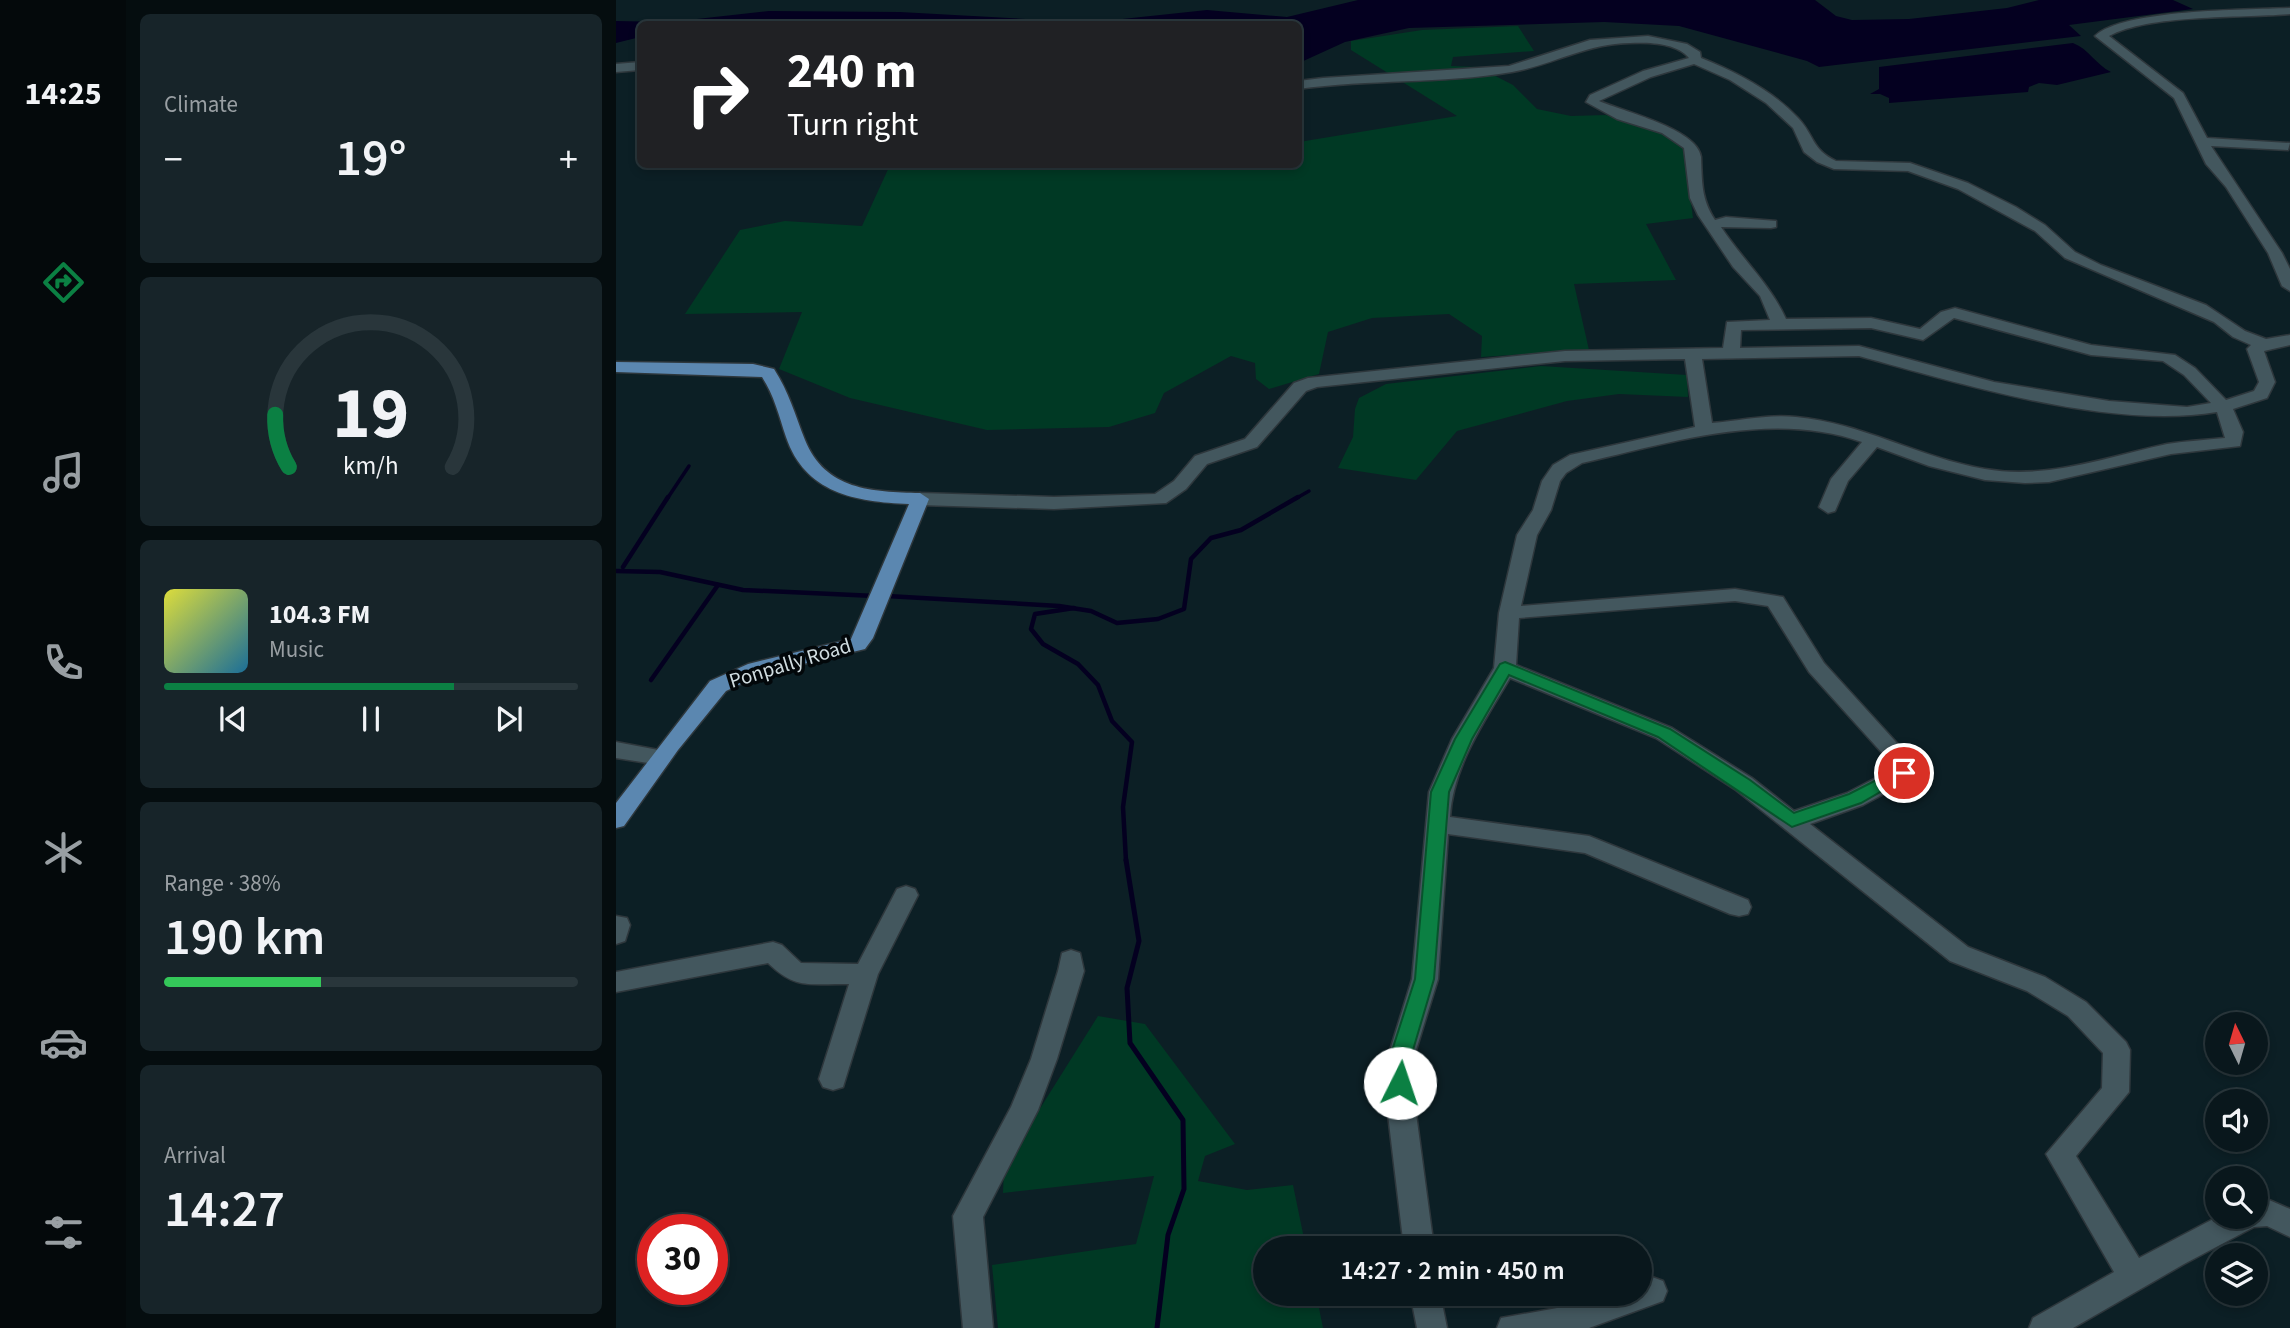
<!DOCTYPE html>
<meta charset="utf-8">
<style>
:root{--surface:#09171c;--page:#172429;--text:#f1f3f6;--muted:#999fa3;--line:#29363b;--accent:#0b8043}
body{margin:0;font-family:"Source Sans 3",sans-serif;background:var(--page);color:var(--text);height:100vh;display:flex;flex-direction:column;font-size:26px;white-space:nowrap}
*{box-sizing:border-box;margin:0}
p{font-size:23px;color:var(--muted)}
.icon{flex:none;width:38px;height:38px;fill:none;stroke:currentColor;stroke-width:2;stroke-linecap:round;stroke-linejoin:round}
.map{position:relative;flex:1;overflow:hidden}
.drawer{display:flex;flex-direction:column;gap:14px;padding:14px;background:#050d0f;width:490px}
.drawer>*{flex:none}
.guide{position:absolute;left:21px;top:21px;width:665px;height:147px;border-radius:10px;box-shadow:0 4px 10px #0003,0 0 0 2px var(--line);background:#202124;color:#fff;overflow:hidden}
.needle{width:46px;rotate:355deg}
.controls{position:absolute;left:1589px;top:1012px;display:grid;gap:14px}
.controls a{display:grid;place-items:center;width:63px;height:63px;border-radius:50%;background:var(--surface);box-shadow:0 4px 10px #0003,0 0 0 2px var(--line);font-size:35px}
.speed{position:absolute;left:21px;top:1214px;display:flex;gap:14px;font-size:35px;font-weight:700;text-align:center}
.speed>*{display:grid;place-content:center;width:91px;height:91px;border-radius:50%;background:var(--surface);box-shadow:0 4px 10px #0003,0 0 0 2px var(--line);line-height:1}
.speed .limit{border:10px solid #d22;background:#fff;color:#111}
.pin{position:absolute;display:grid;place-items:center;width:60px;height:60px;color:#fff;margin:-30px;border:4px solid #fff;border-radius:50%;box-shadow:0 2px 7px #0007}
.me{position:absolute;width:77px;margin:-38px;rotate:4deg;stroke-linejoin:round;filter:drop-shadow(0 0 5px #0008)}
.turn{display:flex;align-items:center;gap:24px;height:147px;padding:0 35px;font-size:32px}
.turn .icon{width:91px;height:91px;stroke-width:2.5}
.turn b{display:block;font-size:49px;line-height:60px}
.big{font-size:52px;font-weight:600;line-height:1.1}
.drawer .tile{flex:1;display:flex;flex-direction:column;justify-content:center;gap:10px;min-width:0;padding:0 24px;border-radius:10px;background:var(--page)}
.drawer .dial{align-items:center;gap:0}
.dial svg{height:182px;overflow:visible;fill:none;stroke:var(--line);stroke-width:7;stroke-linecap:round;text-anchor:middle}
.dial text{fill:var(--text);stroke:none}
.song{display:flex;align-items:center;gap:21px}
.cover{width:84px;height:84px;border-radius:10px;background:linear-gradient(135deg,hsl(60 70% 55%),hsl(200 70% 35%))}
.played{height:7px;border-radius:4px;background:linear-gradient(90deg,var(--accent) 70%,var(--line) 70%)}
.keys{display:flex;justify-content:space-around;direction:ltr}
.heat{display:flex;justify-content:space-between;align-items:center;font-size:38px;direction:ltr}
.charge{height:10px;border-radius:5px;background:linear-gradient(90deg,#34c759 38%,var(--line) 0)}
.trip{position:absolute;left:637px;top:1236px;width:399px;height:70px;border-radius:35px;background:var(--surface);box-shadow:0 4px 10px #0003,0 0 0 2px var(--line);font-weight:600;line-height:70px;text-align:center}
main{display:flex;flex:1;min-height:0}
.dock{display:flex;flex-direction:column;width:126px;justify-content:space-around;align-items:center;background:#04090b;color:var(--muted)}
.dock .icon{width:49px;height:49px}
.dock .on{color:var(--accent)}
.dock b{font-size:32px;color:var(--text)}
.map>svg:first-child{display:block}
.green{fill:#003924}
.water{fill:#040020}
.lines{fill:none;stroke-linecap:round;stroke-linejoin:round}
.stream-far2{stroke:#040020;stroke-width:3.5}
.stream-far1{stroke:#040020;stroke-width:4.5}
.stream{stroke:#040020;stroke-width:5}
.minor-casing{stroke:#2e373c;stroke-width:3}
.major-casing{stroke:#2e373c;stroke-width:3}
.minor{fill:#43575e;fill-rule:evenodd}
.major{fill:#5b87b0;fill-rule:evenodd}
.route{fill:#0b8043;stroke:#07532c;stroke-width:2}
.labels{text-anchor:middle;stroke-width:7;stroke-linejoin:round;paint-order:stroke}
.street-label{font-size:21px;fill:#d0dce0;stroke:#02070a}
</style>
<main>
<nav class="dock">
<b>14:25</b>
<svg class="icon on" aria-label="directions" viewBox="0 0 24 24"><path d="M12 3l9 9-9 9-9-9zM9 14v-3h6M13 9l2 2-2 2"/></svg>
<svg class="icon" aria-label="music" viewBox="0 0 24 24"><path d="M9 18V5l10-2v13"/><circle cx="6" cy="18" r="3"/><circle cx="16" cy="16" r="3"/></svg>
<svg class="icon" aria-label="phone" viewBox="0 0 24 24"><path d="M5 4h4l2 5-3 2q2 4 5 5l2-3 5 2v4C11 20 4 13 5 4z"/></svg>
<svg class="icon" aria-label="climate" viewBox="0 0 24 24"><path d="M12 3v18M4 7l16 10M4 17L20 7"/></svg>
<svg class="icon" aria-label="car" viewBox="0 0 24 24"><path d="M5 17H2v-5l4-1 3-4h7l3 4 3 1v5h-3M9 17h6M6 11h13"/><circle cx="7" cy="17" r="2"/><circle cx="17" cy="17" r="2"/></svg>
<svg class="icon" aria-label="filters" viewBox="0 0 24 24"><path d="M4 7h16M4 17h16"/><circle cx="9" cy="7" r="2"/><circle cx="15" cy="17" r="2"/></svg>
</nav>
<section class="drawer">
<div class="tile"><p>Climate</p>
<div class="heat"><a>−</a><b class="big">19°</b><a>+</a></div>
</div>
<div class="tile dial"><svg viewBox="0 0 100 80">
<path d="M14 69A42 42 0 1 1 86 69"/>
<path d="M14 69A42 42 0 0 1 8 46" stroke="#0b8043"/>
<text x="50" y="56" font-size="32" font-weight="700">19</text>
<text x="50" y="72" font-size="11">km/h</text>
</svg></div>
<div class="tile">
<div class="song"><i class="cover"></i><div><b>104.3 FM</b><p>Music</p></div></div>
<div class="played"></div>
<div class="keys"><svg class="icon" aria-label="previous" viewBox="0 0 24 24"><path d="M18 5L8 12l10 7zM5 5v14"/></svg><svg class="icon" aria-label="pause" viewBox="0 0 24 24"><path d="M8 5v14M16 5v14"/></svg><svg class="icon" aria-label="next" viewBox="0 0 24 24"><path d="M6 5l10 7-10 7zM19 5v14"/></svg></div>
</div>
<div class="tile"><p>Range · 38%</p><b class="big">190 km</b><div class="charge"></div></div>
<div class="tile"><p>Arrival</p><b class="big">14:27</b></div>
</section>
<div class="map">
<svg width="1674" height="1328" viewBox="0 0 1674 1328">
<rect width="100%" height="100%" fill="#0c1f25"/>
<g class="green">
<polygon points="902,26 918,51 837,57 835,66 862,67 897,85 921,109 955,116 990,115 1042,130 1068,147 1077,218 1030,224 1060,280 958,284 973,350 865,357 866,336 833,314 756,318 712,332 703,374 653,389 640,379 639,363 615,356 548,393 539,413 493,427 371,430 234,398 163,369 186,312 69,314 124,230 169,221 246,226 274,165 682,164 683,142 841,116 735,50 735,41 806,30"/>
<polygon points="925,366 1071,375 1072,397 1003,394 951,401 841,431 800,480 722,468 737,437 739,409 743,398 770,384"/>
<polygon points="482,1016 529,1024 619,1144 589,1156 582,1181 631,1190 677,1185 690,1248 649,1248 649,1293 700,1293 707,1328 382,1328 376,1265 520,1244 538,1176 387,1193 388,1166"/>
</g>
<g class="water">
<polygon points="742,0 1199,0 1220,16 1236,20 1293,19 1391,8 1423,0 1557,0 1577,9 1453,25 1465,36 1203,67 1191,61 1063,26 988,22 793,28 729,42 683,63 682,24 24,24 24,37 0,43 0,21 54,22 153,11 284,12 428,20 497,20 591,10 671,17"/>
<path d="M 1457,43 C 1473,49 1480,65 1495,72 L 1441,85 L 1423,83 L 1413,87 L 1412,92 L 1273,103 L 1273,98 L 1264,94 L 1254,94 L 1263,89 L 1263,67 Z"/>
</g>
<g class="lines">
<g class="stream-far2">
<polyline points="51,499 73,466"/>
<polyline points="679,499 693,491"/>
</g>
<g class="stream-far1">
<polyline points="7,567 52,497"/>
<polyline points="0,571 44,572 127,590 259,596"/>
<polyline points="271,596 443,606 475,611 501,623 542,619 568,609 575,559 595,538 625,530 682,497"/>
<polyline points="458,608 419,614 415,629 427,644 462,664 482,685 496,721 516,742 507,807 510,861"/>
<polyline points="35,680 102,585"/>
</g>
<polyline class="stream" points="510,860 523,941 511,988 514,1043 567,1120 568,1189 552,1235 541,1328"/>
<g class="minor-casing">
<g id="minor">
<path d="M 1674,8 L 1674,14 C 1627,18 1532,14 1493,36 L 1567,93 L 1591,138 L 1674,143 L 1672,150 L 1595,146 L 1666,253 L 1674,269 L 1674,291 L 1666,286 L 1652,253 L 1610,187 L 1590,164 L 1558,98 L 1479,36 C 1508,9 1632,10 1674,8 Z"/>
<path d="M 1032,36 L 1071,44 L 1084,52 L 1085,58 C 1120,72 1156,90 1182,118 C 1199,136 1195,149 1220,161 L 1294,163 L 1352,183 L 1400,207 L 1429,225 L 1459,252 L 1485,265 L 1590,305 L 1629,331 L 1650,339 L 1674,335 L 1674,345 L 1648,351 L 1659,382 L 1651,398 L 1617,409 L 1627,432 L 1624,446 L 1555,454 L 1433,482 L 1409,483 L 1369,480 L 1313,466 L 1261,447 L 1232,481 L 1219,511 L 1212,513 L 1203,507 L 1215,479 L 1246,442 C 1155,410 1057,442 966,463 L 950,473 L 944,481 L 935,510 L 921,535 L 905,606 L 1119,589 L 1167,597 L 1208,663 L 1299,763 L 1296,779 L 1247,805 L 1194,824 L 1352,947 L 1429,977 L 1470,1002 L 1510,1042 L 1514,1050 L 1513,1092 L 1460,1156 L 1523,1258 L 1603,1216 L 1640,1216 L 1640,1202 L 1653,1200 L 1674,1209 L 1674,1237 L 1651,1226 L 1638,1227 L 1568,1264 L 1457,1328 L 1413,1328 L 1417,1318 L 1498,1272 L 1430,1154 L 1486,1088 L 1487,1053 L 1452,1016 L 1411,991 L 1334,961 L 1120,790 L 1040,738 L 894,678 C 868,722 837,766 834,817 L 973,836 L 1132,900 L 1135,907 L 1132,914 L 1123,916 L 1114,914 L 969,853 L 832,834 L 822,979 L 797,1060 L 799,1106 L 818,1248 L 788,1248 L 771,1106 L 771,1060 L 796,979 L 813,792 L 836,739 L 878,668 L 883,613 L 901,535 L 917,510 L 926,481 L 937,465 L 954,455 L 1079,427 L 1069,359 L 949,361 L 701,387 L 690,391 L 641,447 L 591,464 L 570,489 L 550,503 L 438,509 L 304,505 L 295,499 L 304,493 L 438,497 L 539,494 L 558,481 L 579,456 L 629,439 L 678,383 L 692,378 L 949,351 L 1107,348 L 1111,322 L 1154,320 L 1144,296 L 1117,267 L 1082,215 L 1074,198 L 1068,148 L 1046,133 L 1001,119 L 970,102 L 974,95 L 1027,71 L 1073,58 C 1061,43 1033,42 1014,43 C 968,44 937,65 896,72 C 826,84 753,79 682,89 L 682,81 L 707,78 L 893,66 L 974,40 ZM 1078,64 L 1114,80 L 1150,103 L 1177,128 L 1188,152 L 1201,162 L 1218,169 L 1292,171 L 1342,189 L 1419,231 L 1449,258 L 1598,322 L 1617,337 L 1635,345 L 1631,349 L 1643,382 L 1638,391 L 1610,400 L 1579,368 L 1559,355 L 1475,345 L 1339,308 L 1325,312 L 1304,329 L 1255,318 L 1170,319 C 1154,284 1126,259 1105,227 L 1155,228 L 1160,227 L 1160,221 L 1110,217 L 1099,220 C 1085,199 1086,181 1085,157 C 1082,129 1006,111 983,101 L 1035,77 ZM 1338,318 L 1475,355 L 1547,361 L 1568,375 L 1595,403 L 1571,407 L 1493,401 L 1378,382 L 1243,346 L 1124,348 L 1125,330 L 1255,328 L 1307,340 ZM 1243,356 C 1346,384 1495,430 1601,412 L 1609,438 C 1590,440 1570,441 1551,444 C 1491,457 1431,480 1369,469 C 1304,458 1246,423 1180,417 C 1153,414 1123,421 1096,423 L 1086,359 ZM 1119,601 L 1152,606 L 1193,672 L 1277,765 L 1277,769 L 1231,793 L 1178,811 L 1136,778 L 1056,728 L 900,665 L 903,618 Z"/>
<polygon points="24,62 24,70 0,72 0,64"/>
<polygon points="0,742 53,752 56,757 53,762 45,765 0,758"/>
<path d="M 290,886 L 299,889 L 302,895 L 262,974 L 227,1087 L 217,1090 L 207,1087 L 203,1079 L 233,984 C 195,983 181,991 152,963 L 0,992 L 0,972 L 157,942 L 166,945 L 185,963 L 242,964 L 281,889 Z"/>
<polygon points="0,916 11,918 14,925 9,941 0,944"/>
<polygon points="455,950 464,953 468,971 441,1059 422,1110 367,1217 377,1328 347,1328 337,1216 395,1107 415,1059 442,971 446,953"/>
<polygon points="1036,1277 1047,1281 1051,1291 1047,1301 973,1328 881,1328 885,1318 958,1305 990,1293 1024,1293 1024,1281"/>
<polygon points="794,1293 824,1293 831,1328 801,1328"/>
</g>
</g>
<g class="major-casing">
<path id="major" d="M 0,362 L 137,364 L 158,369 C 173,392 179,415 189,440 C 209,490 256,492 304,493 L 313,499 L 257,638 L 249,649 L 146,674 L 110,691 L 62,750 L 8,826 L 0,828 L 0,803 L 94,681 L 132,664 L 235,639 L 293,504 C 239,502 189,493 170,437 C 163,416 158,395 146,377 L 0,372 Z"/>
</g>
<use href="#minor" class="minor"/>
<use href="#major" class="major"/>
</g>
<polygon class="route" points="889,662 1054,729 1134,780 1178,813 1233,794 1282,769 1294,769 1297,773 1245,803 1176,827 1042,737 893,675 856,739 833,792 818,979 794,1060 795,1083 792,1089 784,1092 777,1089 773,1060 799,979 815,792 839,739 884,664"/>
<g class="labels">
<g class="street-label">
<text transform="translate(174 663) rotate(-17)" y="7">Ponpally Road</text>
</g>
</g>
</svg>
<div class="controls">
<a><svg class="needle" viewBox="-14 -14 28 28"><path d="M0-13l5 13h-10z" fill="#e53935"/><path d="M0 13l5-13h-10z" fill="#999fa3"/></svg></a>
<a><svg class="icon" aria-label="sound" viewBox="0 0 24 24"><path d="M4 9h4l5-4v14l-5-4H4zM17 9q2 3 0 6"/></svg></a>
<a><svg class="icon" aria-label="search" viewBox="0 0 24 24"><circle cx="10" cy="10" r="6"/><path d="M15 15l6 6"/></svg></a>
<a><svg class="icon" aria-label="layers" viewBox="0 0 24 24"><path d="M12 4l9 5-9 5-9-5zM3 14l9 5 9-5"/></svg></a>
</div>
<div class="speed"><div class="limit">30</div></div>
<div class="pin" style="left:1288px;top:773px;background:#d93025"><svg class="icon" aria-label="arrive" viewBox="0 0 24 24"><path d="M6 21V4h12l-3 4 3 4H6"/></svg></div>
<svg class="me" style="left:784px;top:1083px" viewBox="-20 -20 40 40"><circle r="19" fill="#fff"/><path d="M0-13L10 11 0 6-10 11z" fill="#0b8043"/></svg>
<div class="trip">14:27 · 2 min · 450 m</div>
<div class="guide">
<div class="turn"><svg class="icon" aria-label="right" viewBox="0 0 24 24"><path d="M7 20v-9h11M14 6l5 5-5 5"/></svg><div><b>240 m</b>Turn right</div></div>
</div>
</div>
</main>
